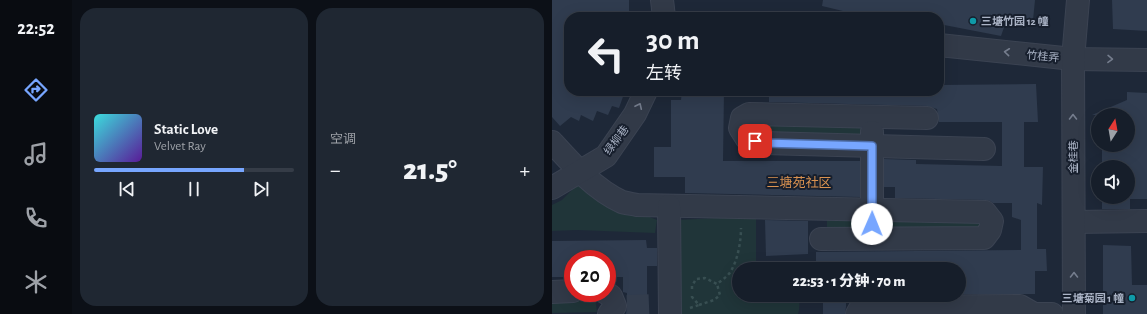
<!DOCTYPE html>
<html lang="zh">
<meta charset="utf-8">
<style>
:root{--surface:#161e2a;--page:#1f2732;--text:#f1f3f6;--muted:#9ea2a8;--line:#353c47;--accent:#77a6ff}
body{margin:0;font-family:"Alegreya Sans","Noto Sans SC",sans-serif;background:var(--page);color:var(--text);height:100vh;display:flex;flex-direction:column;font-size:15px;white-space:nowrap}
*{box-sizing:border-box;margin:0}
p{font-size:13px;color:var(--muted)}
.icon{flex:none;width:22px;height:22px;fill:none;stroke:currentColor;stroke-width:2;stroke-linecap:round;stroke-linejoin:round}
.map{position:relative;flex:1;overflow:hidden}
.sheet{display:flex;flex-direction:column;gap:8px;padding:8px;background:#0c1017;width:480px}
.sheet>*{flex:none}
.top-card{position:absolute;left:12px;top:12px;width:380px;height:84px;border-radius:16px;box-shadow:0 4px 16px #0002,0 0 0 1px var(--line);background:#161e2a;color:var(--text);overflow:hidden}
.needle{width:26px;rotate:11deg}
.buttons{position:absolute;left:539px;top:108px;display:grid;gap:8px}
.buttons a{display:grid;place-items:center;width:44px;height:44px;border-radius:50%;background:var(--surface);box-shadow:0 4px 16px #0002,0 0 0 1px var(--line);font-size:20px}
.speed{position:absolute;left:12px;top:250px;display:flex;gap:8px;font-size:20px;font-weight:700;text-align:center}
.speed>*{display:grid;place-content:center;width:52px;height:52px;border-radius:50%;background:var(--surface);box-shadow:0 4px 16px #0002,0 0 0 1px var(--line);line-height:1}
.speed .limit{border:6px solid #d22;background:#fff;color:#111}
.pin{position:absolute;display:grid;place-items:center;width:34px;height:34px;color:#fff;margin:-17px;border-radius:8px;box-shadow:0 2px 6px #0006}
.me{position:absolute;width:44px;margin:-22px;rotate:1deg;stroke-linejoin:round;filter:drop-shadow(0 0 3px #0008)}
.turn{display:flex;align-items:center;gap:14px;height:84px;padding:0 16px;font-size:18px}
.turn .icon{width:52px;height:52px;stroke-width:2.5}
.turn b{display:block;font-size:28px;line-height:34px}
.big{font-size:30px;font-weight:800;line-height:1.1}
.sheet .card{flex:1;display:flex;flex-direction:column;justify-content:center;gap:6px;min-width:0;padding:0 14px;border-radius:16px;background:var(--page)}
.song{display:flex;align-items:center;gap:12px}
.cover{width:48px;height:48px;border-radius:6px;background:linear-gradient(135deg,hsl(180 70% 55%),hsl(270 70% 35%))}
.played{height:4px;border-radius:2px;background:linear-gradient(90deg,var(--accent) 75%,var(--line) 75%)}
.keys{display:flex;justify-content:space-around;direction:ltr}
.heat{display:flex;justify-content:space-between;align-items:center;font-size:22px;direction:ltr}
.sheet .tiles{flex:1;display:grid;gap:8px;grid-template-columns:repeat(2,1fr)}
.trip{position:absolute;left:180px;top:262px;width:234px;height:40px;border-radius:20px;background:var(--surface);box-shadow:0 4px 16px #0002,0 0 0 1px var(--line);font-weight:800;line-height:40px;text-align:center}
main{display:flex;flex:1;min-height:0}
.dock{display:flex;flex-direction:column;width:72px;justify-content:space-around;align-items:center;background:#090c11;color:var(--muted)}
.dock .icon{width:28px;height:28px}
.dock .on{color:var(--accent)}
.dock b{font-size:18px;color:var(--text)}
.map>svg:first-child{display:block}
.green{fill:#203539}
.building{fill:#303c4f}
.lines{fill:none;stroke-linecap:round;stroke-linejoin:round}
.minor-tunnel{stroke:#333d4d;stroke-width:22;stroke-dasharray:22 11;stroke-linecap:butt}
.minor-casing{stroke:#3b4352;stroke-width:24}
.path{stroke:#384f52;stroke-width:2.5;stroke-dasharray:3 3;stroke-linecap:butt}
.minor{stroke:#323a48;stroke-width:22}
.oneway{stroke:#757d8d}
.route-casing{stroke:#4d6ca6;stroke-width:10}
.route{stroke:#77a6ff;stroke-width:7}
.culture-dot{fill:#0f9aa8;stroke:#171f2d;stroke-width:1.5}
.labels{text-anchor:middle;stroke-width:4;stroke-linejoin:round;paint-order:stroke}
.poi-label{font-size:11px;font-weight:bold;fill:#abb4c6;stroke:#171f2d;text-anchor:start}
.street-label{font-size:11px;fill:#abb4c6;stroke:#171f2d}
.quarter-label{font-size:13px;fill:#db9351;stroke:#171f2d}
</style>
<main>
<nav class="dock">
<b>22:52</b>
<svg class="icon on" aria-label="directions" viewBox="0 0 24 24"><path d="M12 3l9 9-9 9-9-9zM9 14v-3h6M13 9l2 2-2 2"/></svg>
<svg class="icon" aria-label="music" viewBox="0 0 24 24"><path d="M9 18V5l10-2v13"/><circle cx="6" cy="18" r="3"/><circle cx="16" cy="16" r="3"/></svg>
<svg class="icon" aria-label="phone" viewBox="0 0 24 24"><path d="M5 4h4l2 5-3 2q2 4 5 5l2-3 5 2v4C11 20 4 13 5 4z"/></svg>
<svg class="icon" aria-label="climate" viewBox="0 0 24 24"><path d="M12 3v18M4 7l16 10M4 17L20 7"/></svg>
</nav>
<section class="sheet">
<div class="tiles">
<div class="card">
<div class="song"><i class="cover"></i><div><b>Static Love</b><p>Velvet Ray</p></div></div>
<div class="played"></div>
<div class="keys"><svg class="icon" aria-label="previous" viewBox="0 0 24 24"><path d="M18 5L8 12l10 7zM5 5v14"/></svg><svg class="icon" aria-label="pause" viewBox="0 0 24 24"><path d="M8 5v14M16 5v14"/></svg><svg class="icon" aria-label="next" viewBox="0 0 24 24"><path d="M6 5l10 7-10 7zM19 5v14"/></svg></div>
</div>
<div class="card"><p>空调</p>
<div class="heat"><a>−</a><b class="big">21.5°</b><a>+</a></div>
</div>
</div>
</section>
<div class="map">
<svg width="595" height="314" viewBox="0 0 595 314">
<rect width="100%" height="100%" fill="#1e2838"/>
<g class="green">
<polygon points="199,123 312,123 312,138 215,137 199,128"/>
<polygon points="27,183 56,207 72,213 90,214 105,220 103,233 25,230 0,231 0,205 10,200"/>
<polygon points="204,216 204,265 230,264 239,269 187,269 187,295 248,295 247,310 246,314 124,314 125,220"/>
<polygon points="275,216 428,220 429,228 275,232"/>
<polygon points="43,297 45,312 0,313 0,299"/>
</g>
<g class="building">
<polygon points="0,0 77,0 77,17 17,17 17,91 73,91 67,108 60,106 56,115 45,111 41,121 29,115 27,121 19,117 8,126 0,117"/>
<polygon points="271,0 483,0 481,20 456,16 449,36 387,24 387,17 349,17 318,11 316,17 270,6"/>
<polygon points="560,0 595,0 595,31 561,29"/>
<polygon points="484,84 486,122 472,122 472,167 491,167 490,205 485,203 485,249 494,249 495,271 483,271 483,294 407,294 407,269 264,269 264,252 469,250 469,220 460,217 460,203 441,203 438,201 433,200 343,198 343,187 332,187 332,159 364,160 364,164 450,166 450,122 387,122 385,109 375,106 217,102 217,91 387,91 387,85"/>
<polygon points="130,91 172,91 171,161 308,161 308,197 133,193 133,177 102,177 102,147 119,147 119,100 129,100"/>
<polygon points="575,92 595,93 595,199 578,199 578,209 550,209 550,197 576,197 576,167 550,167 550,145 576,145 576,115 540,115 575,100"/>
<polygon points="213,220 256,221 256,254 214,256"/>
<polygon points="94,240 95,248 105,248 105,266 95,266 95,314 74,314 75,307 75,293 71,292 71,277 55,277 55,259 21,259 21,277 0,277 0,241"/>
<polygon points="551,245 579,246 580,285 595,285 595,314 551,314"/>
<polygon points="271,295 307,295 294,296 294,307 293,314 271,314"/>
</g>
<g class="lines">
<polyline class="minor-tunnel" points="75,306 100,305"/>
<g class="minor-casing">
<g id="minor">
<polyline points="110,0 112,17"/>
<polyline points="387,45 521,59 595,60"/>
<polyline points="375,118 197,114 190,118 188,128 195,139 212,143 432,149"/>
<path d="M 0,142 C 19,163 43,190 70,202 C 74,203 80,204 85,205 L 433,212 L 440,221 L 438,230 L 432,238 L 269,239"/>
<polyline points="0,188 54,156 83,114 94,91"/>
<polyline points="117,206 118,314"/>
<polyline points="522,222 595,221"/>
<polyline points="320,224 320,132"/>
<polyline points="0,292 21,291"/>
<polyline points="54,293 59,296 63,306 57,314"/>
<polyline points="305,314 309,307 468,306 482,314 500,314"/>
<polyline points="522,314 521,59 526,0"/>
</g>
</g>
<g class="path">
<path d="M 140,289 L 140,286 L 144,279 L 153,278 L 165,284 C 170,280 176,276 179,271 C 186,259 189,241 189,228"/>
<polyline points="147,305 162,300 168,295 165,284"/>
<polyline points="138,308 147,305 140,297 140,296"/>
</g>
<use href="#minor" class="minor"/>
</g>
<defs><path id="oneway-chevron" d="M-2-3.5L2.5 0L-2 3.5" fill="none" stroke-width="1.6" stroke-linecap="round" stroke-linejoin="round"/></defs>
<g class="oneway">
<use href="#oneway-chevron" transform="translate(455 52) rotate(-174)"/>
<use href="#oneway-chevron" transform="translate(558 59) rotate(1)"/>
<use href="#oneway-chevron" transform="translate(87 106) rotate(-65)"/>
<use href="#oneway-chevron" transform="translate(521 117) rotate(-90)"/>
<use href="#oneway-chevron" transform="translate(522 275) rotate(-90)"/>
</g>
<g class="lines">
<g class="route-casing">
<polyline id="route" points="203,141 212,143 320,146 320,224"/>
</g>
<use href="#route" class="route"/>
</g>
<g class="culture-dot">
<circle cx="421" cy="21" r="4"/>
<circle cx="580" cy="298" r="4"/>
</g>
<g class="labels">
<g class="poi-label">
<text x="429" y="25">三塘竹园 12 幢</text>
<text x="572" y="302" text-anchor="end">三塘菊园 1 幢</text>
</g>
<g class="street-label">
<text transform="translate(491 56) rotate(6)" y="4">竹桂弄</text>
<text transform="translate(64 140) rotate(-53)" y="4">绿柳巷</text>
<text transform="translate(521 157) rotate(-90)" y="4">金桂巷</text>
</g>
<g class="quarter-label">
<text x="247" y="187">三塘苑社区</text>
</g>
</g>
</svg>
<div class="buttons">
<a><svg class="needle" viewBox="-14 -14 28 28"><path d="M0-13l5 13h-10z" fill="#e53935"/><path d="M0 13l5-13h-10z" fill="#9ea2a8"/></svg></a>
<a><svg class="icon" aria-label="sound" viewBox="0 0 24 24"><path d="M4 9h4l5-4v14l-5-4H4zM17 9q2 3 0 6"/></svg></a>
</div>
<div class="speed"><div class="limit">20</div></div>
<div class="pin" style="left:203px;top:141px;background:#d93025"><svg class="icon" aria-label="arrive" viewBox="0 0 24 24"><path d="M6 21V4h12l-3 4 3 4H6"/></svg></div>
<svg class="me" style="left:320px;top:224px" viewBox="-20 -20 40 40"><circle r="19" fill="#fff"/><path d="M0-13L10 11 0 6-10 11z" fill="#77a6ff"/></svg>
<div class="trip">22:53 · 1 分钟 · 70 m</div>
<div class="top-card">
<div class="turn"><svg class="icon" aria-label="left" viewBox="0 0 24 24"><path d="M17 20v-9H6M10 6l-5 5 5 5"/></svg><div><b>30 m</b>左转</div></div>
</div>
</div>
</main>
